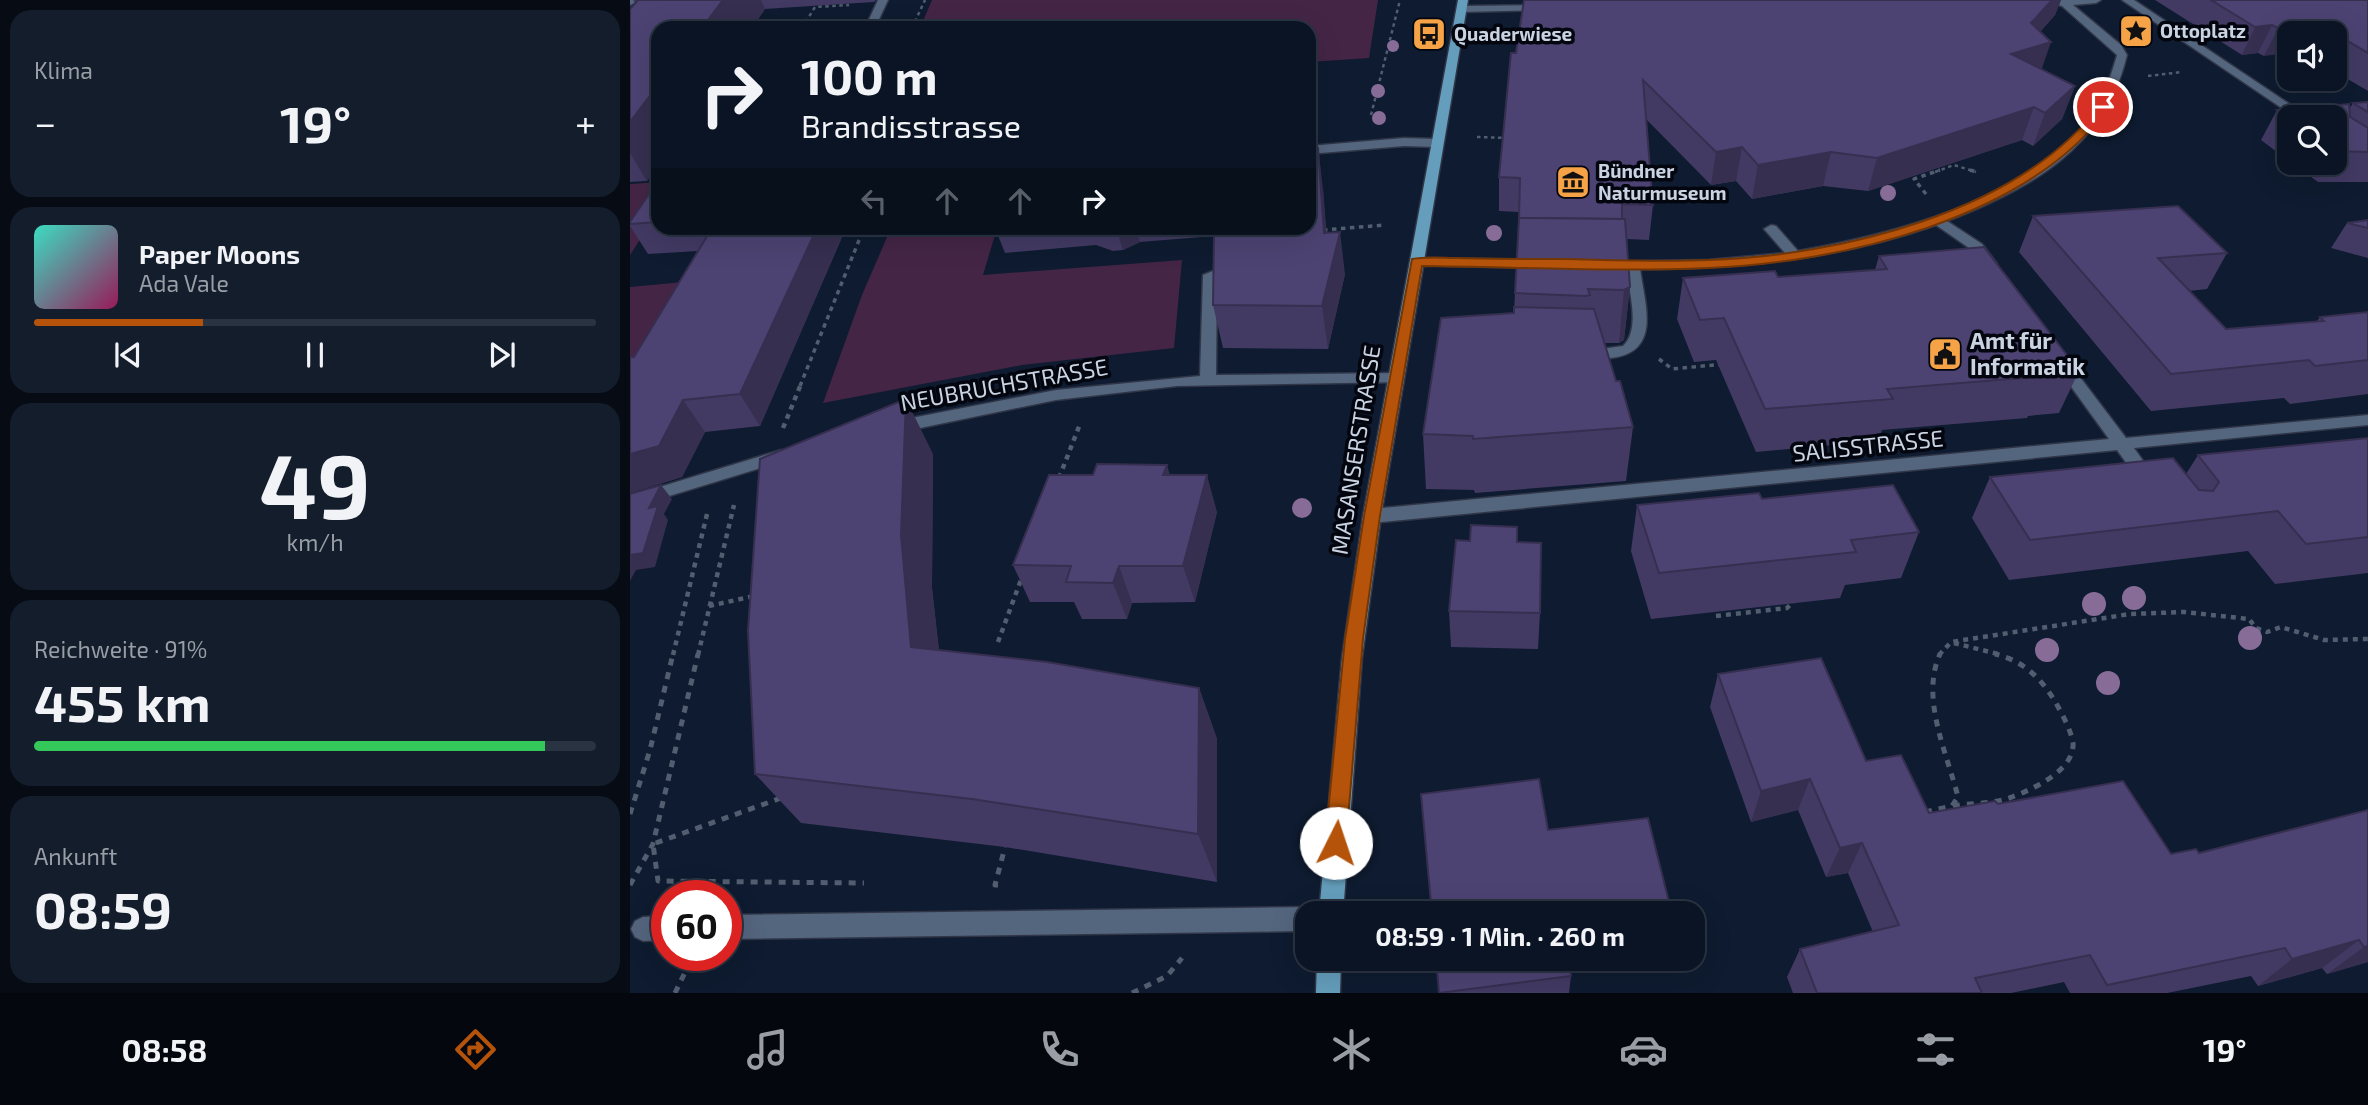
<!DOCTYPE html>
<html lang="de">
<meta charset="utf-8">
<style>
:root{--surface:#0a1424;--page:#131d2c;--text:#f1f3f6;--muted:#999ea6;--line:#2a3341;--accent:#b45309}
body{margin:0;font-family:"Exo 2",sans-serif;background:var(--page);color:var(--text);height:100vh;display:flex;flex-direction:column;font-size:26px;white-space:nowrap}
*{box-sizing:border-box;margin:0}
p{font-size:23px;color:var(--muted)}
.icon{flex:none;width:38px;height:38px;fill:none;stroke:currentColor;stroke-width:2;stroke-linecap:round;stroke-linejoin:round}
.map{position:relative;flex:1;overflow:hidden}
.details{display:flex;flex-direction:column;gap:10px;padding:10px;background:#060b14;width:630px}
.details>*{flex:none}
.hud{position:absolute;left:21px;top:21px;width:665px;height:214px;border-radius:21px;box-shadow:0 7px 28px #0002,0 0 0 2px var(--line);background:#0a1424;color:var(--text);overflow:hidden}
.controls{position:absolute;left:1647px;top:21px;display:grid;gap:14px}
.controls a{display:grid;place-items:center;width:70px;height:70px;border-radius:14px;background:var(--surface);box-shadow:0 7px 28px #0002,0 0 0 2px var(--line);font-size:35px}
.speed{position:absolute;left:21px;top:880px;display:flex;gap:14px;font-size:35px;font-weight:700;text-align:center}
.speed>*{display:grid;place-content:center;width:91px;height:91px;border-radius:50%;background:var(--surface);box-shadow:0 7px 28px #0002,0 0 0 2px var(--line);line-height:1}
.speed .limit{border:10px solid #d22;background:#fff;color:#111}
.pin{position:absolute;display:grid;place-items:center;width:60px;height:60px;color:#fff;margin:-30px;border:4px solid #fff;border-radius:50%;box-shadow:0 2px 7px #0007}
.me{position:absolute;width:77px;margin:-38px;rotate:4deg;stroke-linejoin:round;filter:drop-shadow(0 0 5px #0008)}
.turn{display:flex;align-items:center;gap:24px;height:147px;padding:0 35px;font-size:32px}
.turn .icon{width:91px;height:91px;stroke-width:2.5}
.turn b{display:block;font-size:49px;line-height:60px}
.lanes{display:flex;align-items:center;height:66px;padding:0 35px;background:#0003;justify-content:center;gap:35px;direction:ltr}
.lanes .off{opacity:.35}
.big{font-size:52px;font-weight:700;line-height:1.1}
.details .card{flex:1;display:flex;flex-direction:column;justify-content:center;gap:10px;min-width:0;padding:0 24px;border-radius:21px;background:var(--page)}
.details .dial{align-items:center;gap:0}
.dial b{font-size:91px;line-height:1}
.song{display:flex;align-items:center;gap:21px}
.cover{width:84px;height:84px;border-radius:10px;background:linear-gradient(135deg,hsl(170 70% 55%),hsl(330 70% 35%))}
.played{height:7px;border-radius:4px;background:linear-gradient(90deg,var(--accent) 30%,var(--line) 30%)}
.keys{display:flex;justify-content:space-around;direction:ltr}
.heat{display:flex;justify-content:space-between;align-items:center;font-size:38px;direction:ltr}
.charge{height:10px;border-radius:5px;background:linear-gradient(90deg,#34c759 91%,var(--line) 0)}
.trip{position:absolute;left:665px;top:901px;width:410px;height:70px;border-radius:21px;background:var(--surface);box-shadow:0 7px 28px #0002,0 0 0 2px var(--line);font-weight:700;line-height:70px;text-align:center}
.dock{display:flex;height:112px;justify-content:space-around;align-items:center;background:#04080e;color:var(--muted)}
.dock .icon{width:49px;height:49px}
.dock .selected{color:var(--accent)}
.dock b{font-size:32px;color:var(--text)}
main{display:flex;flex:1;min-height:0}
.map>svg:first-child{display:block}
.green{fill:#442546}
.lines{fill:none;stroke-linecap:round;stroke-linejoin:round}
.minor-casing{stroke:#303648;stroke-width:3}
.major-casing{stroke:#303648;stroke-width:3}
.path-far3{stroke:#525d70;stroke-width:2.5;stroke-dasharray:3.5 3.5;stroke-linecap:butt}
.path-far2{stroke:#525d70;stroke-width:3.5;stroke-dasharray:4.5 4.5;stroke-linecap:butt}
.path-far1{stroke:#525d70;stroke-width:4.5;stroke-dasharray:5 5;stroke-linecap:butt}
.path{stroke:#525d70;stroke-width:5;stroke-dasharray:7 7;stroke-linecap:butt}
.minor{fill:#54657e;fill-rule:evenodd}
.major{fill:#649ebc;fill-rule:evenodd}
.tree{fill:#886c98}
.wall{fill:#423a63}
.shaded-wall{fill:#362f50}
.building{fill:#4d4373;stroke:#362f50;stroke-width:2}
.route{fill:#b45309;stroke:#753606;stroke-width:2}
.labels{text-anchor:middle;stroke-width:7;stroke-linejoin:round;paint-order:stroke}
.far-poi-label{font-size:19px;font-weight:bold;fill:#cad3e2;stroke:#03060e;text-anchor:start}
.poi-label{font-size:23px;font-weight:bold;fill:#cad3e2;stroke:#03060e;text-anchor:start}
.street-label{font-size:23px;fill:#cad3e2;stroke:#03060e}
</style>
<main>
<section class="details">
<div class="card"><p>Klima</p>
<div class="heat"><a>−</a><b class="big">19°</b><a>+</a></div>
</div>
<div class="card">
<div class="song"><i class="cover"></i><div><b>Paper Moons</b><p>Ada Vale</p></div></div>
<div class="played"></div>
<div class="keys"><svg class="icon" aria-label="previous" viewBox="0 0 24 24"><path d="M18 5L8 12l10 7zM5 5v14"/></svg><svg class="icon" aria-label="pause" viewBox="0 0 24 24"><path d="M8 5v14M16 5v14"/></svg><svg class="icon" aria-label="next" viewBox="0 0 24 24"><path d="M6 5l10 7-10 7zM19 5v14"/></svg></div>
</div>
<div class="card dial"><b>49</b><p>km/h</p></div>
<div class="card"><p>Reichweite · 91%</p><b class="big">455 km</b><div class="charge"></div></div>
<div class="card"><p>Ankunft</p><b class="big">08:59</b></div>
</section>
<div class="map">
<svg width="1738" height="993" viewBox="0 0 1738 993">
<rect width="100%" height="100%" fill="#0e1b30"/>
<g class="green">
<polygon points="302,0 748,0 739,58 679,62 679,28 290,28"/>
<polygon points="28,182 28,212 0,255 0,184"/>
<polygon points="261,228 367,228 353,275 552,260 544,348 392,365 193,403 232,295"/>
<polygon points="54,282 0,385 0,287"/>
</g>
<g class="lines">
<g class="minor-casing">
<g id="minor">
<polygon points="0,0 12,0 0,5"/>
<polygon points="248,0 258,0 245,28 235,28"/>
<path d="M 1471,0 L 1466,3 L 1443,5 L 1491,45 L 1497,55 C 1475,148 1400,189 1317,221 L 1352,244 L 1367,264 L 1365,267 L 1355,267 L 1342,250 L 1306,225 C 1210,259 1110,269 1010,269 C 1015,305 1032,352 981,358 C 971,360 959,361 949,358 L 946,355 L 949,352 L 993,346 C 1011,329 999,291 996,269 L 970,268 L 970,262 L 1079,260 L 1155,253 L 1134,229 L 1141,225 L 1146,226 L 1168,251 C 1259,235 1397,200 1456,123 C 1472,103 1480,79 1487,55 L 1432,6 L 1422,3 L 1427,0 Z"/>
<polygon points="1492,0 1504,0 1679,117 1665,117"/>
<polygon points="916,5 920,6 920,10 832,12 827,9 832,6"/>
<polygon points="774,138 807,139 813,143 807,147 774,146 679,154 679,146"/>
<polygon points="786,258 909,260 916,264 909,268 781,265 781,259"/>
<polygon points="606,262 613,266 611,269 587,277 586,375 766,373 772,374 774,378 772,382 547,386 426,400 266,433 258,427 266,421 426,390 570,376 573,275"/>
<polygon points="1432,358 1437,360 1496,438 1738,415 1738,425 1504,448 1526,479 1517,485 1511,483 1487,450 742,523 736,521 733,516 736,511 742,509 1479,439 1424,363"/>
<polygon points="151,450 159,456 157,460 0,508 0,496"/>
<polygon points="677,907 687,914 677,914 677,931 96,939 96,915"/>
<polygon points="37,916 37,940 13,941 5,937 1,929 5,921 13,917"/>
</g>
</g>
<g class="major-casing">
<g id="major">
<polygon points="828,0 838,0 751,516 732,658 713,914 689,914 712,658 733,516"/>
<polygon points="687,959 711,959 710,993 686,993"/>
</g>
</g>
<g class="path-far3">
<polyline points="172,28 185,7 219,5"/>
<polyline points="282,28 295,0"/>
<polyline points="1518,76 1552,72"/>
<polyline points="741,115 770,0"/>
<polyline points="847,137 876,138"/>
<polyline points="1305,172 1324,165 1346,172"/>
</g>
<g class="path-far2">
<polyline points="1340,170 1347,172"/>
<polyline points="1296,194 1284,179 1310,170"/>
<polyline points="693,230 755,225"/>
<polyline points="1029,359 1042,369 1094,364"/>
<polyline points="170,386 234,228"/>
</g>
<g class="path-far1">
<polyline points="153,428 171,384"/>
<polyline points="429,478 450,424"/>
<polyline points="79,606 124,596"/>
<polyline points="1086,616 1157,608 1165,600"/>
<polyline points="368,642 392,577"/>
<polyline points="1324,643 1372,655"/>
<polyline points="43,655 78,510"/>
<polyline points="68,655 104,505"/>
<polyline points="1309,655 1321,642 1500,614 1554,612 1619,619 1626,628 1637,632 1651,627 1694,640 1738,639"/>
</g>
<g class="path">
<polyline points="151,798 23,844 28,881 234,883"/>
<path d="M 1323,806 C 1341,803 1364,804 1382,797 C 1403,789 1445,770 1443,743 C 1441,730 1432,714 1426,703 C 1411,678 1394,661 1365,654"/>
<path d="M 1295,812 L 1322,806 L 1328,797 C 1317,753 1290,698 1310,654"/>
<polyline points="0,814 20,750 43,654"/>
<polyline points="0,885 23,844 68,654"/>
<polyline points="368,885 365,885 375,847"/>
<polyline points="45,993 63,956"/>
<polyline points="502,993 537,976 552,958"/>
</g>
<use href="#minor" class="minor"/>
<use href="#major" class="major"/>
</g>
<g class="tree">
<circle cx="763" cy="46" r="6"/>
<circle cx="748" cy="91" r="7"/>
<circle cx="749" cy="118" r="7"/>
<circle cx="1258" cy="193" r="8"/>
<circle cx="864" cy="233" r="8"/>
<circle cx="672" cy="508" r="10"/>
<circle cx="1504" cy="598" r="12"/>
<circle cx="1464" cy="604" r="12"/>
<circle cx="1620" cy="638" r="12"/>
<circle cx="1417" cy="650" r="12"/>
<circle cx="1478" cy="683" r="12"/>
</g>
<g class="wall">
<polygon points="3,0 246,0 244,2 135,9 17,181 0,182 0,9 5,3"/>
<polygon points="894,0 1431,0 1425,15 1410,32 1411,69 1445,86 1432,119 1403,146 1392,140 1238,191 1193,186 1122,199 1106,181 1081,185 1016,119 1023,205 1019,240 997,239 1000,287 994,340 989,343 975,343 986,381 1003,427 996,481 845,493 844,490 796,489 793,434 884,313 889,212 869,211 869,177"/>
<polygon points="1525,0 1738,0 1738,91 1704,71 1704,33 1659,33 1634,56 1628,53 1612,55"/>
<polygon points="1738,102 1738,182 1688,182 1662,163 1704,163 1704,117 1659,117 1659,161 1631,140 1647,110 1719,109 1723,103"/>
<polygon points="28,181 28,228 216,228 130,426 75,432 52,477 0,493 4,357 68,251 18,254 0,226 0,222"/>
<polygon points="693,189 696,233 715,274 698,349 593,348 583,305 584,236 510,242 493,250 483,251 466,245 375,253 365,228 679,228"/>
<polygon points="1403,216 1597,253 1577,289 1559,291 1596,329 1687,321 1690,317 1738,312 1738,394 1660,404 1654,398 1521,411 1389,252"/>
<polygon points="1738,220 1738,258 1701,248 1717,223"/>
<polygon points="1249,256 1449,371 1429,413 1398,416 1397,418 1252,430 1249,441 1126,452 1086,360 1064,362 1047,319 1053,278 1148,277 1245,270"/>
<polygon points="1738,438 1738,573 1645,584 1618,551 1379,580 1342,518 1360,477 1556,474 1568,455"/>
<polygon points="303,454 302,588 309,650 569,688 587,739 587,882 375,847 171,823 125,774"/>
<polygon points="540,475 587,512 565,602 502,603 497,619 452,619 444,602 400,602 383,565"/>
<polygon points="1132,499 1289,532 1271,578 1215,585 1210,598 1021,619 1001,551 1007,505"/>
<polygon points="887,542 910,613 908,649 821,647 819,611"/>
<polygon points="1088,674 1236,761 1299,813 1368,804 1541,854 1569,853 1738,810 1738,962 1697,974 1692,968 1628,986 1621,976 1537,993 1440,993 1434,982 1381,993 1163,993 1157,977 1170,949 1243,932 1218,873 1196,877 1168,810 1121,822 1080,707"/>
<polygon points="806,959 951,959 938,961 941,976 939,993 809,993"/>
</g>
<g class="shaded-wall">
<polygon points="93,0 131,0 135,9 122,28 72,28"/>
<polygon points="1422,0 1431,0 1425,15 1394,50 1421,42 1410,74 1381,54 1401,23"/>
<polygon points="1687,23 1682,33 1659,33 1659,53 1634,56 1648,28"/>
<polygon points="1642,25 1628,53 1612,55 1625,27"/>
<polygon points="28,85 28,164 17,181 0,153 0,122"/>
<polygon points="1445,86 1432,119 1403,146 1415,113"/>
<polygon points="1404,107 1392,140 1238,191 1247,158"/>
<polygon points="1112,147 1106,181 1081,185 1086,152"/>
<polygon points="688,148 693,189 700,275 694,233"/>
<polygon points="1201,152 1193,186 1122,199 1128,165"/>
<polygon points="187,228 216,228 130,426 110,394"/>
<polygon points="486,228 506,228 510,242 493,250"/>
<polygon points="585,228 623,228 629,258 592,263"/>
<polygon points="710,232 715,274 698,349 692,306"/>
<polygon points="1000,287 994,340 989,343 994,290"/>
<polygon points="276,399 303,454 302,588 314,700 281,647 271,535"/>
<polygon points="53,400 75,432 52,477 0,493 0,440"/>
<polygon points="537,465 548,501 533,475"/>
<polygon points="577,475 587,512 565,602 553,566"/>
<polygon points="31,485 42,499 34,514 38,520 25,567 6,570 0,581 0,555 19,508"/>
<polygon points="489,566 502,603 497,619 483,583"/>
<polygon points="569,688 587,739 587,882 568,834"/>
<polygon points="1180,779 1168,810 1121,822 1131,791"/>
<polygon points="1232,843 1218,873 1196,877 1210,848"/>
<polygon points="1729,940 1692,968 1628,986 1662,959"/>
<polygon points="1738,946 1738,962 1697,974 1734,947"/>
</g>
<g class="building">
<polygon points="8,0 93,0 72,28 28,28 28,85 0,122 0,9"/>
<polygon points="894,0 1422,0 1401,23 1421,42 1381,54 1445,86 1415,113 1404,107 1247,158 1201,152 1128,165 1112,147 1086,152 1013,80 1023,205 992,204 992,219 889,218 890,178 869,177 881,53 886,53"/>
<polygon points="1581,0 1738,0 1738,53 1687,23 1648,28 1642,25 1625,27"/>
<polygon points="1738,102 1738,112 1723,103"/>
<polygon points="1719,104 1720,117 1738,128 1738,152 1704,151 1704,117 1659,117 1659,119 1647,110"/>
<polygon points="688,148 694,233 710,232 692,306 583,305 584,235 597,230 627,229 627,228 679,228 679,149"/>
<polygon points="28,181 28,222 0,224 0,222"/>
<polygon points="1548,206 1597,253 1528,258 1596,329 1694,321 1690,317 1738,312 1738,360 1685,366 1679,360 1541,374 1403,216"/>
<polygon points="889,218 995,219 1000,287 994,290 958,289 960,295 956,296 885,293"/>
<polygon points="1738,220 1738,228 1717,223"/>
<polygon points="82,228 187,228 110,394 53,400 29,446 0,454 0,357 4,357"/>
<polygon points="1354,247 1449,371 1415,374 1416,376 1257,389 1263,399 1135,409 1094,318 1070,320 1053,278 1145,271 1148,277 1257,269 1249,256"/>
<polygon points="884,307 964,309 986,381 990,381 1003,427 843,439 843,436 793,434 811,318 884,313"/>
<polygon points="276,399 271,535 281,647 417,662 569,688 568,834 342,799 125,774 118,631 130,459"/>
<polygon points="1738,438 1738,537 1676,544 1648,511 1400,540 1360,477 1543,458 1569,490 1583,491 1589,482 1568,455"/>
<polygon points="467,464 537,465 533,475 577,475 553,566 489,566 483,583 436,582 441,566 383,565 419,475 463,475"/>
<polygon points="31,485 19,508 28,506 13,553 0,555 0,494"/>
<polygon points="1263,485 1289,532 1221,540 1226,552 1029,573 1007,505 1129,493 1132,499"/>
<polygon points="841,525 887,527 887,542 911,543 910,613 819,611 826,540 840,541"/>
<polygon points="1191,658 1236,761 1271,755 1299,813 1365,801 1368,804 1493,781 1541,854 1566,849 1569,853 1738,810 1738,946 1734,947 1729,940 1662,959 1655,948 1477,985 1460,955 1345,978 1352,993 1187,993 1170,949 1269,925 1232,843 1210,848 1180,779 1131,791 1088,674"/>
<polygon points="909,779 918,830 1018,818 1042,914 802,914 791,794"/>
<polygon points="806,959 938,959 941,976 809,993"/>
</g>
<path class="route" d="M 1470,105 L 1479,107 C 1399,219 1209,263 1078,268 C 983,272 887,267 792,266 L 750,516 L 733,639 L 716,843 L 713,850 L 706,853 L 698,850 L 695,843 L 715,639 L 734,516 L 782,259 C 797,256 814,258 829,258 C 865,259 900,259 935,259 C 983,260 1031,262 1078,260 C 1207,256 1389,213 1470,105 Z"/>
<defs>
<g id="sight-square" transform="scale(1.75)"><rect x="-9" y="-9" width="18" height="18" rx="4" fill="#f6a246" stroke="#03060e"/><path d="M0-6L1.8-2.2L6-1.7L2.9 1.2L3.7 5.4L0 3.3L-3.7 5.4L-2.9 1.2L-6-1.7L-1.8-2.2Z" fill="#111"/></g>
<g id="bus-square" transform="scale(1.75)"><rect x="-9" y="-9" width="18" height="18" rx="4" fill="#f6a246" stroke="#03060e"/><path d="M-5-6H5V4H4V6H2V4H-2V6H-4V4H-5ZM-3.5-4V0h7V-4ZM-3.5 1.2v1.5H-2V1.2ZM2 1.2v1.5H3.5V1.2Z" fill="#111"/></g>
<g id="museum-square" transform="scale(1.75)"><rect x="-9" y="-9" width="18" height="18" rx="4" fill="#f6a246" stroke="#03060e"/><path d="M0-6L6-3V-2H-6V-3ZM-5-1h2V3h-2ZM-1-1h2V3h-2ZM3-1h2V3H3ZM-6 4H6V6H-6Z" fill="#111"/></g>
<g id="civic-square" transform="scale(1.75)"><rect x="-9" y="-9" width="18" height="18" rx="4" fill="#f6a246" stroke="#03060e"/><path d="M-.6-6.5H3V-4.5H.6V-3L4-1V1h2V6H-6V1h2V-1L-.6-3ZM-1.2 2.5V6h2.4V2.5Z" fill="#111"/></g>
</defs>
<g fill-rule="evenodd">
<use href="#sight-square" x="1506" y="31"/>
<use href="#bus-square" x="799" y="34"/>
<use href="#museum-square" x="943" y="182"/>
<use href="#civic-square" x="1315" y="354"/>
</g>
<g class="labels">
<g class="far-poi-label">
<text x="1530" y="38">Ottoplatz</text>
<text x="824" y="41">Quaderwiese</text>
<text x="968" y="178">Bündner<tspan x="968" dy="22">Naturmuseum</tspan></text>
</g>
<g class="poi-label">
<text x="1340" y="349">Amt für<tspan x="1340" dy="26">Informatik</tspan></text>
</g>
<g class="street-label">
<text transform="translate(374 385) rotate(-10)" y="8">NEUBRUCHSTRASSE</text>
<text transform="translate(1238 446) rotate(-6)" y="8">SALISSTRASSE</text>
<text transform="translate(726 450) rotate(-81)" y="8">MASANSERSTRASSE</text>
</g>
</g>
</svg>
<div class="controls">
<a><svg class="icon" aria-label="sound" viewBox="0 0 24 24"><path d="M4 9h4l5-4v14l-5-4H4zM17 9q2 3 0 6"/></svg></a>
<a><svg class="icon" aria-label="search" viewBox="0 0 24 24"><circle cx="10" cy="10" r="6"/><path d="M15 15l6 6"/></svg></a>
</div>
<div class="speed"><div class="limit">60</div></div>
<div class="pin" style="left:1473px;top:107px;background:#d93025"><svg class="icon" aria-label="arrive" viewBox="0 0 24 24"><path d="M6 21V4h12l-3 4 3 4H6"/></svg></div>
<svg class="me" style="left:706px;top:843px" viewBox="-20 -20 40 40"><circle r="19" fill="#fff"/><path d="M0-13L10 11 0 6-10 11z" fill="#b45309"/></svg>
<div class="trip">08:59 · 1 Min. · 260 m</div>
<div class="hud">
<div class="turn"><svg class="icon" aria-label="right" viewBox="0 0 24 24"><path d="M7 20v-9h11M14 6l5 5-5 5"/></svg><div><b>100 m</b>Brandisstrasse</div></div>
<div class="lanes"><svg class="icon off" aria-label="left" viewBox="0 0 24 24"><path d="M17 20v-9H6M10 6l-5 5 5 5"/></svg><svg class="icon off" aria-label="ahead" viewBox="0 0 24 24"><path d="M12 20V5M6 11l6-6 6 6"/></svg><svg class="icon off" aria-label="ahead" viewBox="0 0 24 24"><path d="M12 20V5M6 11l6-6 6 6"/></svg><svg class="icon" aria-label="right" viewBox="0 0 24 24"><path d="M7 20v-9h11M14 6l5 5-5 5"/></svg></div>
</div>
</div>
</main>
<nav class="dock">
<b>08:58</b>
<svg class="icon selected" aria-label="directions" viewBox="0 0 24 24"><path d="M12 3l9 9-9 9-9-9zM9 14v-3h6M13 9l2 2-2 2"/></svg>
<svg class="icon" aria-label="music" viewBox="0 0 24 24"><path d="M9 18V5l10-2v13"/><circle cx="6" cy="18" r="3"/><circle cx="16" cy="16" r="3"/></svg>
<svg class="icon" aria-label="phone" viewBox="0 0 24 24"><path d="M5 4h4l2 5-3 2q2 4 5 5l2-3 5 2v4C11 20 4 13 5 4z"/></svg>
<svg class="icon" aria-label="climate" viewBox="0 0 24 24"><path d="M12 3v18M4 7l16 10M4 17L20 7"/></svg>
<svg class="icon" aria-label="car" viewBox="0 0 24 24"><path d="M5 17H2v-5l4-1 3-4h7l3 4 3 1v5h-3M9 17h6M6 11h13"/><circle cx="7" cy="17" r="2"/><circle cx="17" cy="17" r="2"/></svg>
<svg class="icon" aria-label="filters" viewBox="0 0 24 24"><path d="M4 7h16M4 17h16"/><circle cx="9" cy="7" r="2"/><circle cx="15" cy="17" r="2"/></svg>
<b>19°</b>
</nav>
